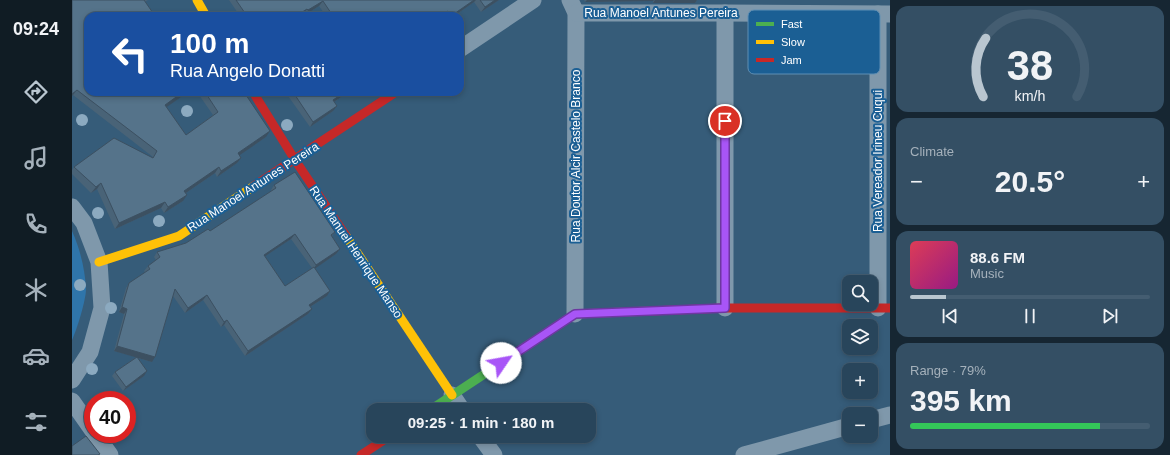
<!DOCTYPE html>
<meta charset="utf-8">
<style>
:root{--surface:#28455b;--page:#344f64;--text:#f1f3f6;--muted:#a5b1bb;--line:#445d71;--accent:#b9c6d0}
body{margin:0;font-family:Arial,sans-serif;background:var(--page);color:var(--text);height:100vh;display:flex;flex-direction:column;font-size:15px;white-space:nowrap}
*{box-sizing:border-box;margin:0}
p{font-size:13px;color:var(--muted)}
.icon{flex:none;width:22px;height:22px;fill:none;stroke:currentColor;stroke-width:2;stroke-linecap:round;stroke-linejoin:round}
.map{position:relative;flex:1;overflow:hidden}
.sheet{display:flex;flex-direction:column;gap:6px;padding:6px;background:#162632;width:280px}
.sheet>*{flex:none}
.hud{position:absolute;left:12px;top:12px;width:380px;height:84px;border-radius:12px;box-shadow:0 2px 6px #0003,0 0 0 1px var(--line);background:#1a4fa0;color:#fff;overflow:hidden}
.controls{position:absolute;left:770px;top:275px;display:grid;gap:8px}
.controls a{display:grid;place-items:center;width:36px;height:36px;border-radius:8px;background:var(--surface);box-shadow:0 2px 6px #0003,0 0 0 1px var(--line);font-size:20px}
.speed{position:absolute;left:12px;top:391px;display:flex;gap:8px;font-size:20px;font-weight:700;text-align:center}
.speed>*{display:grid;place-content:center;width:52px;height:52px;border-radius:50%;background:var(--surface);box-shadow:0 2px 6px #0003,0 0 0 1px var(--line);line-height:1}
.speed .limit{border:6px solid #d22;background:#fff;color:#111}
.pin{position:absolute;display:grid;place-items:center;width:34px;height:34px;color:#fff;margin:-17px;border:2px solid #fff;border-radius:50%;box-shadow:0 1px 4px #0007}
.me{position:absolute;width:44px;margin:-22px;rotate:57deg;stroke-linejoin:round;filter:drop-shadow(0 0 3px #0008)}
.turn{display:flex;align-items:center;gap:14px;height:84px;padding:0 20px;font-size:18px}
.turn .icon{width:52px;height:52px;stroke-width:2.5}
.turn b{display:block;font-size:28px;line-height:34px}
.big{font-size:30px;font-weight:800;line-height:1.1}
.sheet .tile{flex:1;display:flex;flex-direction:column;justify-content:center;gap:6px;min-width:0;padding:0 14px;border-radius:12px;background:var(--page)}
.sheet .dial{align-items:center;gap:0}
.dial svg{height:104px;overflow:visible;fill:none;stroke:var(--line);stroke-width:7;stroke-linecap:round;text-anchor:middle}
.dial text{fill:var(--text);stroke:none}
.song{display:flex;align-items:center;gap:12px}
.cover{width:48px;height:48px;border-radius:6px;background:linear-gradient(135deg,hsl(350 70% 55%),hsl(310 70% 35%))}
.played{height:4px;border-radius:2px;background:linear-gradient(90deg,var(--accent) 15%,var(--line) 15%)}
.keys{display:flex;justify-content:space-around;direction:ltr}
.heat{display:flex;justify-content:space-between;align-items:center;font-size:22px;direction:ltr}
.charge{height:6px;border-radius:3px;background:linear-gradient(90deg,#34c759 79%,var(--line) 0)}
.trip{position:absolute;left:294px;top:403px;width:230px;height:40px;border-radius:12px;background:var(--surface);box-shadow:0 2px 6px #0003,0 0 0 1px var(--line);font-weight:800;line-height:40px;text-align:center}
main{display:flex;flex:1;min-height:0}
.tab-bar{display:flex;flex-direction:column;width:72px;justify-content:space-around;align-items:center;background:#101c24;color:var(--muted)}
.tab-bar .icon{width:28px;height:28px}
.tab-bar .active{color:var(--accent)}
.tab-bar b{font-size:18px;color:var(--text)}
.map>svg:first-child{display:block}
.green{fill:#2f75aa}
.lines{fill:none;stroke-linecap:round;stroke-linejoin:round}
.street{stroke:#7f98ab;stroke-width:17}
.fast{stroke:#4caf50;stroke-width:9}
.slow{stroke:#ffc107;stroke-width:9}
.jam{stroke:#c62828;stroke-width:9}
.tree{fill:#8caac0}
.wall{fill:#496377;fill-rule:evenodd}
.shaded-wall{fill:#3c5061}
.building{fill:#55738a;stroke:#3c5061}
.route-casing{stroke:#6d37a1;stroke-width:10}
.route{stroke:#a855f7;stroke-width:7}
.labels{text-anchor:middle;stroke-width:4;stroke-linejoin:round;paint-order:stroke}
.street-label{font-size:12px;fill:#fff;stroke:#1b5f94}
.key{fill:#1b5f94;stroke:#5f8fb4;stroke-width:1}
.key-label{font-size:11px;fill:#fff}
</style>
<main>
<nav class="tab-bar">
<b>09:24</b>
<svg class="icon active" aria-label="directions" viewBox="0 0 24 24"><path d="M12 3l9 9-9 9-9-9zM9 14v-3h6M13 9l2 2-2 2"/></svg>
<svg class="icon" aria-label="music" viewBox="0 0 24 24"><path d="M9 18V5l10-2v13"/><circle cx="6" cy="18" r="3"/><circle cx="16" cy="16" r="3"/></svg>
<svg class="icon" aria-label="phone" viewBox="0 0 24 24"><path d="M5 4h4l2 5-3 2q2 4 5 5l2-3 5 2v4C11 20 4 13 5 4z"/></svg>
<svg class="icon" aria-label="climate" viewBox="0 0 24 24"><path d="M12 3v18M4 7l16 10M4 17L20 7"/></svg>
<svg class="icon" aria-label="car" viewBox="0 0 24 24"><path d="M5 17H2v-5l4-1 3-4h7l3 4 3 1v5h-3M9 17h6M6 11h13"/><circle cx="7" cy="17" r="2"/><circle cx="17" cy="17" r="2"/></svg>
<svg class="icon" aria-label="filters" viewBox="0 0 24 24"><path d="M4 7h16M4 17h16"/><circle cx="9" cy="7" r="2"/><circle cx="15" cy="17" r="2"/></svg>
</nav>
<div class="map">
<svg width="818" height="455" viewBox="0 0 818 455">
<rect width="100%" height="100%" fill="#365c79"/>
<path class="green" d="M 0,231 C 8,249 13,269 14,289 C 14,300 5,329 0,340 Z"/>
<g class="lines">
<g class="street">
<polyline points="498,0 504,13 503,314"/>
<polyline points="504,13 653,13 818,14"/>
<polyline points="388,49 461,0"/>
<polyline points="0,207 12,223 27,262 30,308 18,352 0,380"/>
<polyline points="653,308 653,13"/>
<polyline points="806,308 806,14"/>
<polyline points="380,395 390,410"/>
<polyline points="0,401 21,431"/>
<polyline points="799,420 818,415"/>
<polyline points="23,434 38,455"/>
<polyline points="408,436 422,455"/>
<polyline points="672,455 777,426"/>
</g>
<polyline class="fast" points="358,410 503,314 578,311"/>
<g class="slow">
<polyline points="125,0 134,16"/>
<polyline points="274,236 380,395"/>
<polyline points="27,262 107,236 182,186"/>
</g>
<g class="jam">
<polyline points="181,92 223,160 274,236"/>
<polyline points="182,186 324,92"/>
<polyline points="578,311 653,308 818,308"/>
<polyline points="289,455 318,436"/>
</g>
</g>
<g class="tree">
<circle cx="115" cy="111" r="6"/>
<circle cx="10" cy="120" r="6"/>
<circle cx="215" cy="125" r="6"/>
<circle cx="26" cy="213" r="6"/>
<circle cx="87" cy="221" r="6"/>
<circle cx="8" cy="285" r="6"/>
<circle cx="39" cy="308" r="6"/>
<circle cx="20" cy="369" r="6"/>
</g>
<g class="wall">
<polygon points="0,0 76,0 73,2 16,16 16,92 112,95 94,107 114,135 141,115 125,92 172,92 194,137 167,155 169,158 165,163 145,177 143,173 114,193 111,201 92,213 89,208 43,229 25,189 19,193 0,174 0,170 2,167 81,157 1,95"/>
<polygon points="157,0 427,0 409,12 402,2 382,16 254,16 247,6 233,15 232,14 229,16 168,16"/>
<polygon points="512,0 625,0 623,3 581,3 581,1 513,2"/>
<polygon points="209,92 277,92 262,102 261,111 238,127 214,93 211,95"/>
<path d="M 202,185 L 263,232 L 260,236 L 268,249 L 264,254 L 243,268 L 255,296 L 238,307 L 240,309 L 236,314 L 173,356 L 152,325 L 149,327 L 131,300 L 113,313 L 101,296 L 80,362 L 66,358 L 72,376 L 51,391 L 40,376 L 43,372 L 64,357 L 42,351 L 52,314 L 47,312 L 54,288 L 57,283 L 73,272 L 72,271 L 76,266 L 84,260 L 82,257 L 85,252 L 114,243 L 138,231 L 200,191 L 199,190 ZM 219,239 L 240,268 L 213,286 L 193,256 Z"/>
</g>
<g class="shaded-wall">
<polygon points="402,0 404,0 402,2 382,16 379,16"/>
<polygon points="423,0 427,0 409,12 413,7"/>
<polygon points="515,0 582,0 581,1 513,2"/>
<polygon points="583,0 625,0 623,3 581,3"/>
<polygon points="251,1 247,6 233,15 236,10"/>
<polygon points="235,9 232,14 229,16 224,16"/>
<polygon points="376,11 372,16 368,16"/>
<polygon points="5,90 1,95 0,96 0,94"/>
<polygon points="111,92 114,92 112,95 89,111 93,105"/>
<polygon points="273,92 277,92 257,105 261,100"/>
<polygon points="265,106 261,111 238,127 241,122"/>
<polygon points="198,131 194,137 162,159 166,153"/>
<polygon points="169,158 165,163 145,177 149,171"/>
<polygon points="147,167 143,173 108,197 112,191"/>
<polygon points="29,183 25,189 19,193 24,187"/>
<polygon points="115,195 111,201 92,213 96,207"/>
<polygon points="93,202 89,208 43,229 47,223"/>
<polygon points="223,234 219,239 189,259 192,255"/>
<polygon points="268,249 264,254 241,270 244,265"/>
<polygon points="258,291 255,296 233,310 237,305"/>
<polygon points="135,295 131,300 113,313 116,308"/>
<polygon points="50,307 55,309 52,314 47,312"/>
<polygon points="240,309 236,314 173,356 176,351"/>
<polygon points="155,320 152,325 149,327 152,322"/>
<polygon points="45,346 83,357 80,362 42,351"/>
<polygon points="75,371 72,376 51,391 54,387"/>
</g>
<g class="building">
<polygon points="0,0 72,0 83,16 16,16 16,92 111,92 93,105 114,135 146,112 133,92 172,92 198,131 166,153 169,158 149,171 147,167 112,191 115,195 96,207 93,202 47,223 29,183 24,187 2,167 42,138 81,158 85,151 5,90 0,94"/>
<polygon points="164,0 402,0 379,16 376,11 368,16 342,16 339,12 333,16 261,16 251,1 236,10 235,9 224,16 175,16"/>
<polygon points="408,0 423,0 413,7"/>
<polygon points="221,92 273,92 261,100 265,106 241,122"/>
<polygon points="223,172 263,232 259,235 268,249 244,265 223,234 192,255 213,286 242,267 258,291 237,305 240,309 176,351 155,320 152,322 135,295 116,308 103,289 83,357 45,346 55,309 50,307 57,283 78,269 76,266 88,257 85,252 114,243 136,229 138,231 204,188 202,185"/>
<polygon points="65,357 75,371 54,387 43,372"/>
<polygon points="14,436 28,454 26,455 0,455 0,446"/>
</g>
<g class="lines">
<g class="route-casing">
<polyline id="route" points="429,363 503,314 653,308 653,121"/>
</g>
<use href="#route" class="route"/>
</g>
<g class="labels">
<g class="street-label">
<text x="589" y="17">Rua Manoel Antunes Pereira</text>
<text transform="translate(504 156) rotate(-90)" y="4">Rua Doutor Alcir Castelo Branco</text>
<text transform="translate(806 161) rotate(-90)" y="4">Rua Vereador Irineu Cuqui</text>
<text transform="translate(181 187) rotate(-33)" y="4">Rua Manoel Antunes Pereira</text>
<text transform="translate(284 252) rotate(56)" y="4">Rua Manuel Henrique Manso</text>
</g>
</g>
<rect x="676" y="10" width="132" height="64" rx="6" class="key"/>
<rect x="684" y="22" width="18" height="4" fill="#4caf50"/>
<rect x="684" y="40" width="18" height="4" fill="#ffc107"/>
<rect x="684" y="58" width="18" height="4" fill="#c62828"/>
<g class="key-label">
<text x="709" y="28">Fast</text>
<text x="709" y="46">Slow</text>
<text x="709" y="64">Jam</text>
</g>
</svg>
<div class="controls">
<a><svg class="icon" aria-label="search" viewBox="0 0 24 24"><circle cx="10" cy="10" r="6"/><path d="M15 15l6 6"/></svg></a>
<a><svg class="icon" aria-label="layers" viewBox="0 0 24 24"><path d="M12 4l9 5-9 5-9-5zM3 14l9 5 9-5"/></svg></a>
<a>+</a>
<a>−</a>
</div>
<div class="speed"><div class="limit">40</div></div>
<div class="pin" style="left:653px;top:121px;background:#d93025"><svg class="icon" aria-label="arrive" viewBox="0 0 24 24"><path d="M6 21V4h12l-3 4 3 4H6"/></svg></div>
<svg class="me" style="left:429px;top:363px" viewBox="-20 -20 40 40"><circle r="19" fill="#fff"/><path d="M0-13L10 11 0 6-10 11z" fill="#a855f7"/></svg>
<div class="trip">09:25 · 1 min · 180 m</div>
<div class="hud">
<div class="turn"><svg class="icon" aria-label="left" viewBox="0 0 24 24"><path d="M17 20v-9H6M10 6l-5 5 5 5"/></svg><div><b>100 m</b>Rua Angelo Donatti</div></div>
</div>
</div>
<section class="sheet">
<div class="tile dial"><svg viewBox="0 0 100 80">
<path d="M14 69A42 42 0 1 1 86 69"/>
<path d="M14 69A42 42 0 0 1 16 24" stroke="#b9c6d0"/>
<text x="50" y="56" font-size="32" font-weight="700">38</text>
<text x="50" y="72" font-size="11">km/h</text>
</svg></div>
<div class="tile"><p>Climate</p>
<div class="heat"><a>−</a><b class="big">20.5°</b><a>+</a></div>
</div>
<div class="tile">
<div class="song"><i class="cover"></i><div><b>88.6 FM</b><p>Music</p></div></div>
<div class="played"></div>
<div class="keys"><svg class="icon" aria-label="previous" viewBox="0 0 24 24"><path d="M18 5L8 12l10 7zM5 5v14"/></svg><svg class="icon" aria-label="pause" viewBox="0 0 24 24"><path d="M8 5v14M16 5v14"/></svg><svg class="icon" aria-label="next" viewBox="0 0 24 24"><path d="M6 5l10 7-10 7zM19 5v14"/></svg></div>
</div>
<div class="tile"><p>Range · 79%</p><b class="big">395 km</b><div class="charge"></div></div>
</section>
</main>
